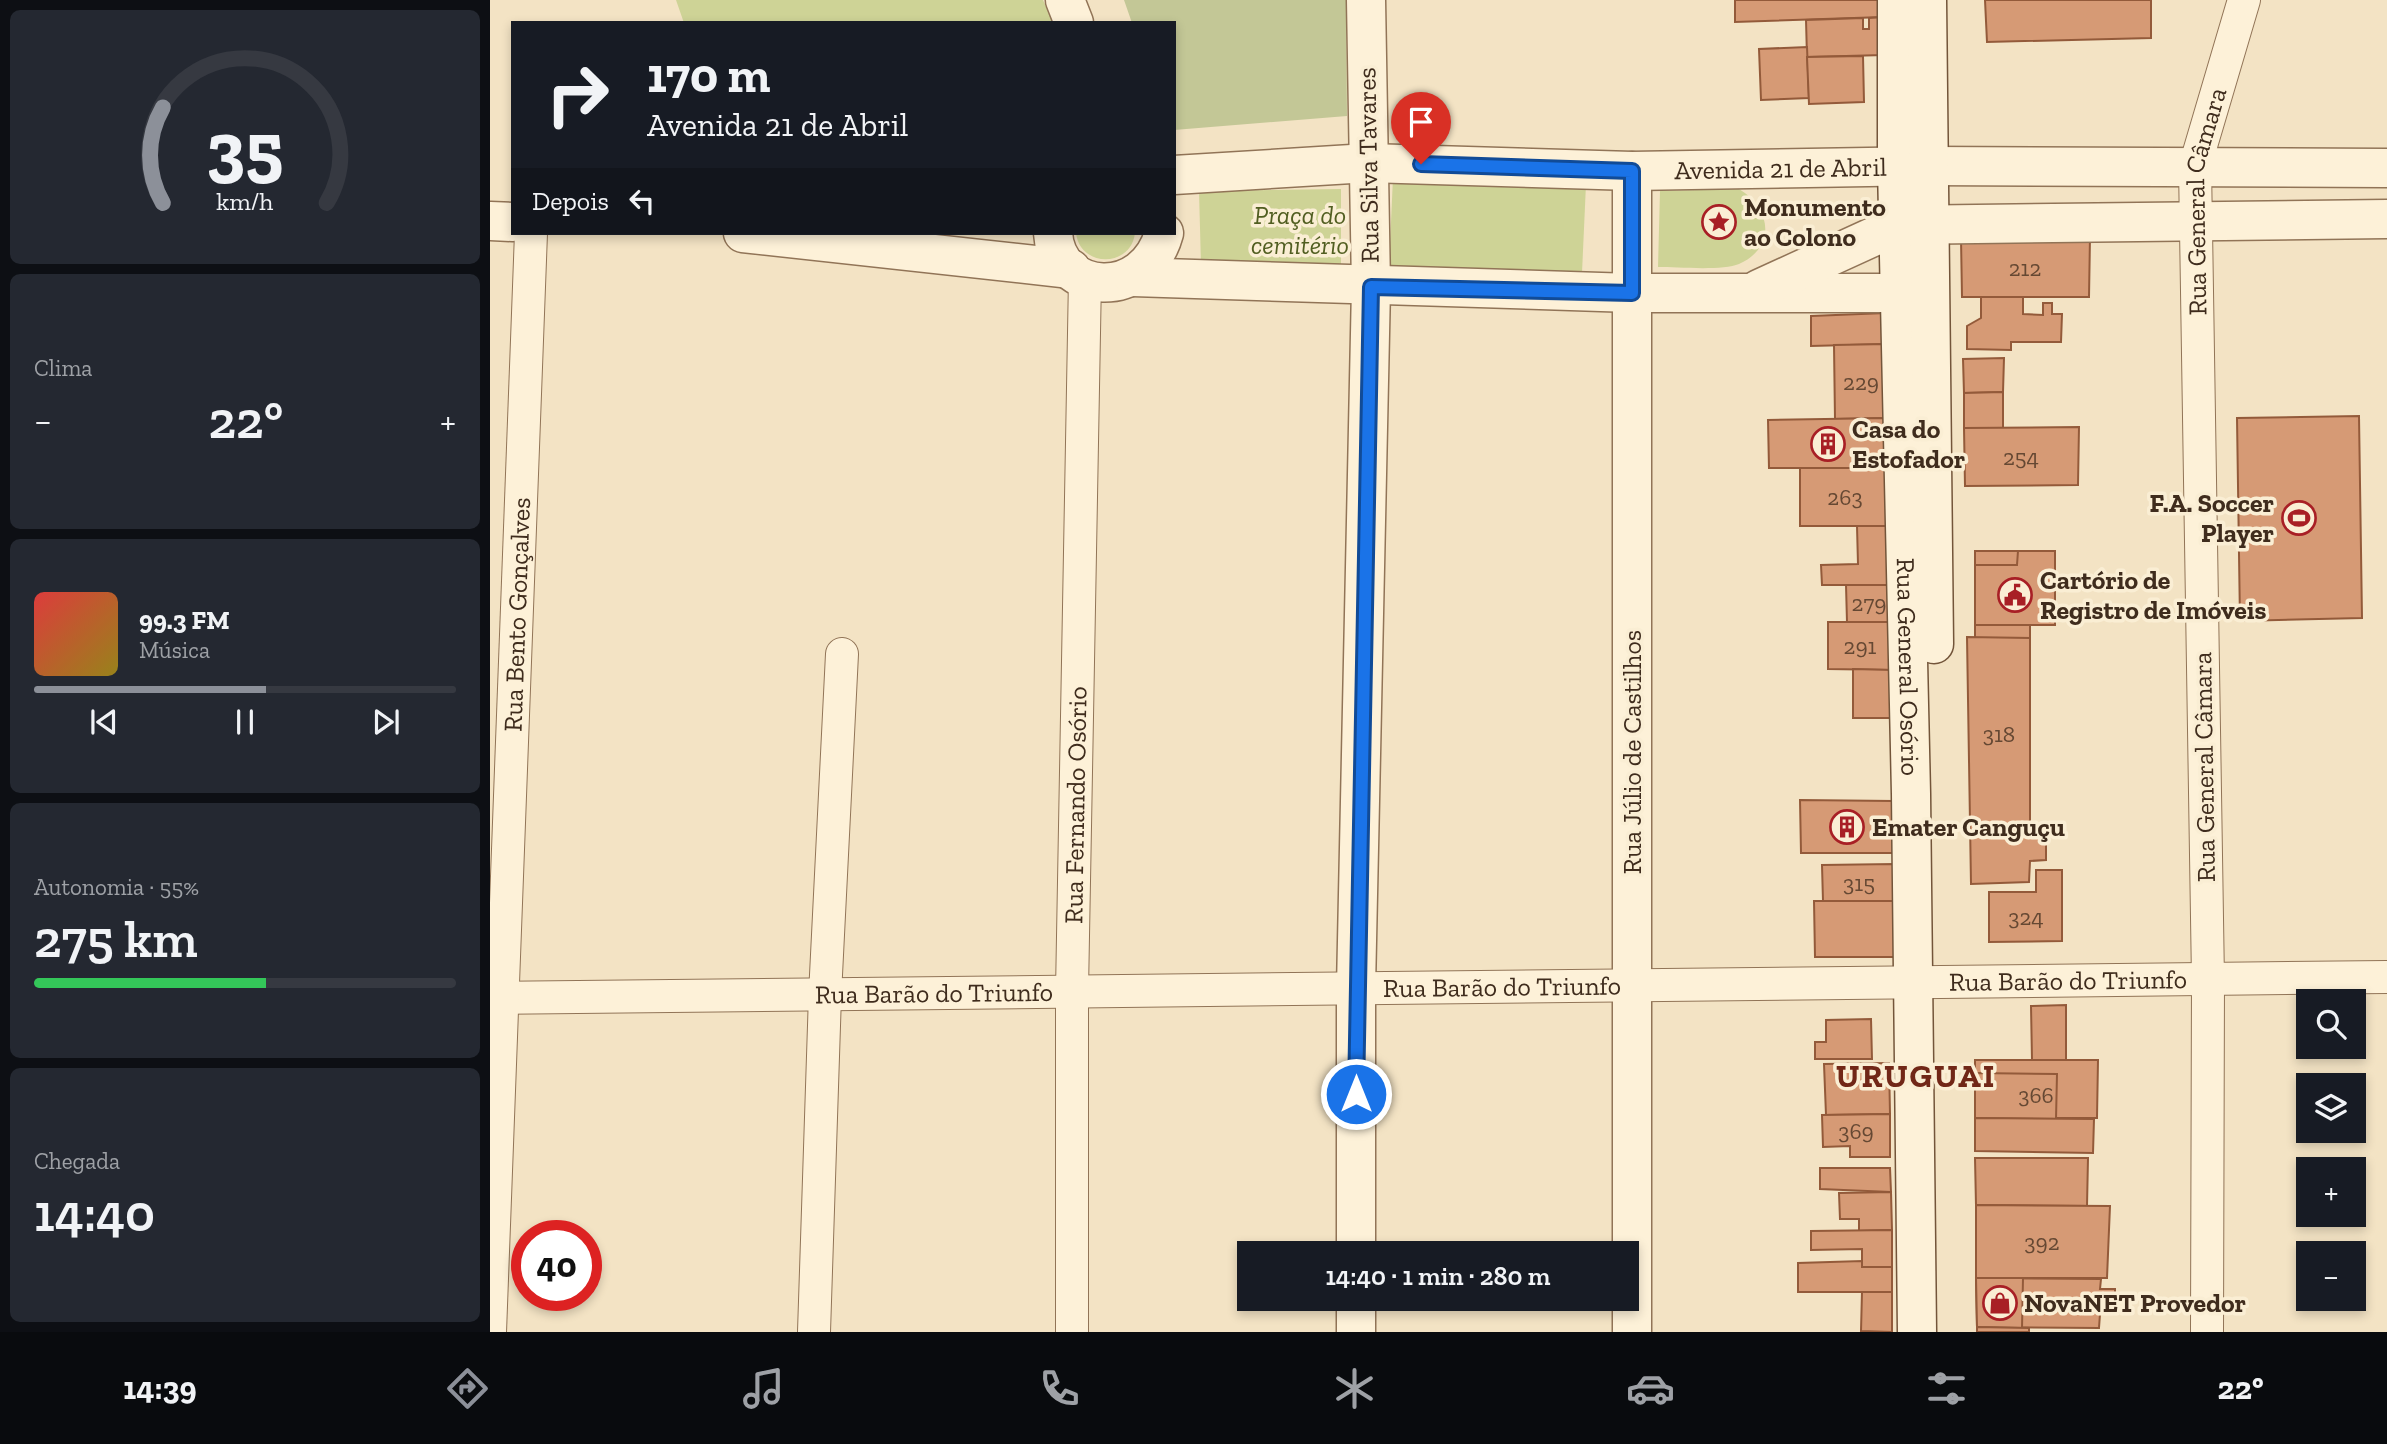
<!DOCTYPE html>
<html lang="pt">
<meta charset="utf-8">
<style>
:root{--surface:#171b24;--page:#242831;--text:#f1f3f6;--muted:#9ea1a6;--line:#363941;--accent:#8c9099}
body{margin:0;font-family:"Zilla Slab",serif;background:var(--page);color:var(--text);height:100vh;display:flex;flex-direction:column;font-size:26px;white-space:nowrap}
*{box-sizing:border-box;margin:0}
p{font-size:23px;color:var(--muted)}
.icon{flex:none;width:38px;height:38px;fill:none;stroke:currentColor;stroke-width:2;stroke-linecap:round;stroke-linejoin:round}
.map{position:relative;flex:1;overflow:hidden}
.side{display:flex;flex-direction:column;gap:10px;padding:10px;background:#0d0f14;width:490px}
.side>*{flex:none}
.banner{position:absolute;left:21px;top:21px;width:665px;height:214px;border-radius:0px;box-shadow:0 4px 10px #0003;background:#171b24;color:var(--text);overflow:hidden}
.fabs{position:absolute;left:1806px;top:989px;display:grid;gap:14px}
.fabs a{display:grid;place-items:center;width:70px;height:70px;border-radius:0px;background:var(--surface);box-shadow:0 4px 10px #0003;font-size:35px}
.speed{position:absolute;left:21px;top:1220px;display:flex;gap:14px;font-size:35px;font-weight:700;text-align:center}
.speed>*{display:grid;place-content:center;width:91px;height:91px;border-radius:50%;background:var(--surface);box-shadow:0 4px 10px #0003;line-height:1}
.speed .limit{border:10px solid #d22;background:#fff;color:#111}
.pin{position:absolute;display:grid;place-items:center;width:60px;height:60px;color:#fff;margin:-72px -30px;border-radius:50% 50% 50% 0;rotate:-45deg;box-shadow:0 0 7px #0007}
.pin .icon{rotate:45deg}
.me{position:absolute;width:77px;margin:-38px;rotate:0deg;stroke-linejoin:round;filter:drop-shadow(0 0 5px #0008)}
.turn{display:flex;align-items:center;gap:24px;height:147px;padding:0 21px;font-size:32px}
.turn .icon{width:91px;height:91px;stroke-width:2.5}
.turn b{display:block;font-size:49px;line-height:60px}
.then{display:flex;align-items:center;height:66px;padding:0 21px;background:#0003;gap:14px;font-size:26px}
.big{font-size:52px;font-weight:600;line-height:1.1}
.side .card{flex:1;display:flex;flex-direction:column;justify-content:center;gap:10px;min-width:0;padding:0 24px;border-radius:10px;background:var(--page)}
.side .dial{align-items:center;gap:0}
.dial svg{height:182px;overflow:visible;fill:none;stroke:var(--line);stroke-width:7;stroke-linecap:round;text-anchor:middle}
.dial text{fill:var(--text);stroke:none}
.song{display:flex;align-items:center;gap:21px}
.cover{width:84px;height:84px;border-radius:10px;background:linear-gradient(135deg,hsl(0 70% 55%),hsl(50 70% 35%))}
.played{height:7px;border-radius:4px;background:linear-gradient(90deg,var(--accent) 55%,var(--line) 55%)}
.keys{display:flex;justify-content:space-around;direction:ltr}
.heat{display:flex;justify-content:space-between;align-items:center;font-size:38px;direction:ltr}
.charge{height:10px;border-radius:5px;background:linear-gradient(90deg,#34c759 55%,var(--line) 0)}
.trip{position:absolute;left:747px;top:1241px;width:402px;height:70px;border-radius:0px;background:var(--surface);box-shadow:0 4px 10px #0003;font-weight:600;line-height:70px;text-align:center}
.tabs{display:flex;height:112px;justify-content:space-around;align-items:center;background:#090b0e;color:var(--muted)}
.tabs .icon{width:49px;height:49px}
.tabs .active{color:var(--accent)}
.tabs b{font-size:32px;color:var(--text)}
main{display:flex;flex:1;min-height:0}
.map>svg:first-child{display:block}
.green{fill:#ced396}
.cemetery{fill:#c3c796}
.building{fill:#d69a75;stroke:#935a3a;stroke-width:2}
.lines{fill:none;stroke-linecap:round;stroke-linejoin:round}
.minor-casing{stroke:#917457;stroke-width:34}
.tertiary-casing{stroke:#917457;stroke-width:41}
.secondary-casing{stroke:#73553a;stroke-width:41}
.minor{stroke:#fdf1d8;stroke-width:32}
.tertiary{stroke:#fdf1d8;stroke-width:38}
.secondary{stroke:#fdf1d8;stroke-width:38}
.route-casing{stroke:#114b97;stroke-width:18}
.route{stroke:#1a73e8;stroke-width:12}
.labels{text-anchor:middle;stroke-width:7;stroke-linejoin:round;paint-order:stroke}
.number-label{font-size:23px;fill:#654833}
.street-label{font-size:26px;fill:#3f2c1d;stroke:#faeed4}
.poi-label{font-size:26px;font-weight:bold;fill:#3f2c1d;stroke:#faeed4;text-anchor:start}
.park-label{font-size:26px;font-style:italic;fill:#515e21;stroke:#faeed4}
.district-label{font-size:33px;font-weight:bold;letter-spacing:2px;fill:#712717;stroke:#faeed4}
</style>
<main>
<section class="side">
<div class="card dial"><svg viewBox="0 0 100 80">
<path d="M14 69A42 42 0 1 1 86 69"/>
<path d="M14 69A42 42 0 0 1 14 27" stroke="#8c9099"/>
<text x="50" y="56" font-size="32" font-weight="700">35</text>
<text x="50" y="72" font-size="11">km/h</text>
</svg></div>
<div class="card"><p>Clima</p>
<div class="heat"><a>−</a><b class="big">22°</b><a>+</a></div>
</div>
<div class="card">
<div class="song"><i class="cover"></i><div><b>99.3 FM</b><p>Música</p></div></div>
<div class="played"></div>
<div class="keys"><svg class="icon" aria-label="previous" viewBox="0 0 24 24"><path d="M18 5L8 12l10 7zM5 5v14"/></svg><svg class="icon" aria-label="pause" viewBox="0 0 24 24"><path d="M8 5v14M16 5v14"/></svg><svg class="icon" aria-label="next" viewBox="0 0 24 24"><path d="M6 5l10 7-10 7zM19 5v14"/></svg></div>
</div>
<div class="card"><p>Autonomia · 55%</p><b class="big">275 km</b><div class="charge"></div></div>
<div class="card"><p>Chegada</p><b class="big">14:40</b></div>
</section>
<div class="map">
<svg width="1897" height="1332" viewBox="0 0 1897 1332">
<rect width="100%" height="100%" fill="#f3e3c4"/>
<g class="green">
<polygon points="186,0 553,0 563,23 194,23"/>
<polygon points="903,177 1096,184 1092,273 899,268"/>
<polygon points="851,189 851,274 711,265 709,191"/>
<path d="M 1249,189 C 1281,208 1287,247 1249,264 C 1233,271 1187,267 1168,267 L 1170,191 Z"/>
<path d="M 586,233 L 645,233 C 641,268 590,268 586,233 Z"/>
</g>
<polygon class="cemetery" points="634,0 856,0 857,116 684,130 684,23 642,23"/>
<g class="building">
<polygon points="1245,0 1393,0 1394,17 1245,22"/>
<polygon points="1495,0 1661,0 1661,38 1497,42"/>
<polygon points="1394,17 1394,55 1317,57 1316,20 1373,18 1373,29 1379,29 1379,18"/>
<polygon points="1317,47 1319,98 1271,100 1269,49"/>
<polygon points="1373,56 1374,102 1319,104 1317,57"/>
<polygon points="1600,237 1599,297 1472,297 1471,239"/>
<polygon points="1491,297 1533,297 1533,314 1553,315 1553,303 1562,303 1562,314 1572,314 1571,342 1521,342 1521,350 1477,349 1477,326 1491,318"/>
<polygon points="1396,313 1397,344 1321,346 1321,316"/>
<polygon points="1397,344 1397,418 1345,419 1344,345"/>
<polygon points="1514,358 1513,392 1474,393 1473,359"/>
<polygon points="1513,392 1513,428 1474,428 1474,393"/>
<polygon points="1869,416 1872,618 1750,621 1747,418"/>
<polygon points="1397,418 1399,468 1279,468 1278,420"/>
<polygon points="1589,427 1588,485 1475,486 1474,428"/>
<rect x="1310" y="468" width="89" height="58"/>
<polygon points="1367,526 1399,526 1400,585 1332,585 1331,565 1368,564"/>
<rect x="1485" y="551" width="80" height="74"/>
<polygon points="1528,551 1565,551 1565,625 1485,625 1485,565 1527,565"/>
<polygon points="1356,585 1400,585 1401,622 1357,622"/>
<polygon points="1338,622 1401,622 1402,670 1338,669"/>
<rect x="1485" y="625" width="55" height="13"/>
<polygon points="1477,637 1540,638 1540,830 1556,830 1556,860 1540,861 1539,882 1481,884"/>
<polygon points="1363,669 1402,670 1402,718 1363,718"/>
<polygon points="1310,800 1403,801 1404,853 1311,853"/>
<polygon points="1404,864 1405,901 1333,901 1332,865"/>
<polygon points="1546,870 1572,870 1572,941 1499,942 1499,892 1546,892"/>
<polygon points="1324,901 1405,901 1406,957 1325,957"/>
<polygon points="1576,1005 1576,1060 1542,1060 1541,1006"/>
<polygon points="1381,1019 1382,1059 1325,1059 1325,1042 1336,1042 1336,1020"/>
<polygon points="1485,1060 1608,1060 1607,1118 1485,1118"/>
<polygon points="1399,1063 1400,1114 1336,1115 1334,1064"/>
<polygon points="1485,1073 1567,1074 1566,1119 1485,1118"/>
<polygon points="1400,1114 1400,1157 1360,1157 1360,1146 1333,1147 1332,1115"/>
<polygon points="1485,1118 1604,1119 1603,1153 1485,1151"/>
<polygon points="1485,1158 1598,1158 1597,1206 1486,1205"/>
<polygon points="1330,1168 1400,1168 1401,1192 1330,1189"/>
<polygon points="1401,1192 1402,1230 1369,1231 1369,1219 1350,1219 1349,1193"/>
<polygon points="1486,1205 1620,1206 1617,1278 1486,1278"/>
<polygon points="1402,1230 1402,1267 1372,1267 1372,1249 1321,1250 1321,1231"/>
<polygon points="1372,1261 1372,1267 1402,1267 1402,1292 1308,1292 1308,1263"/>
<polygon points="1486,1278 1611,1279 1610,1289 1625,1289 1625,1314 1610,1314 1609,1328 1487,1327"/>
<polygon points="1486,1278 1533,1278 1532,1328 1487,1327"/>
<polygon points="1372,1292 1402,1292 1402,1332 1371,1331"/>
<polygon points="1487,1327 1539,1328 1539,1332 1487,1332"/>
</g>
<g class="lines">
<g class="minor-casing">
<g id="minor">
<path id="s1" d="M 0,998 L 1897,977"/>
<path id="s2" d="M 0,1332 L 41,233"/>
<polyline points="324,1332 335,995 352,654"/>
<path id="s3" d="M 582,1332 L 582,991 L 595,278"/>
<path id="s4" d="M 1717,1332 L 1718,980 L 1705,166 L 1754,0"/>
</g>
</g>
<g class="tertiary-casing">
<g id="tertiary">
<polyline points="575,0 584,23"/>
<path id="s5" d="M 684,175 L 878,163 L 1142,171 L 1438,166 L 1897,168"/>
<polyline points="0,221 23,222"/>
<polyline points="253,233 581,269"/>
<path d="M 563,233 C 567,296 655,302 674,233"/>
<polyline points="643,277 1142,293 1410,293"/>
<polyline points="1269,289 1409,225 1897,219"/>
<polyline points="866,1253 866,988 881,287 876,0"/>
<polyline points="866,1332 866,1298"/>
<polyline points="1142,1332 1142,171"/>
</g>
</g>
<g class="secondary-casing">
<g id="secondary">
<path id="s6" d="M 1407,0 L 1407,167 L 1421,794 L 1427,1332"/>
<polyline points="1437,0 1444,644"/>
</g>
</g>
<use href="#minor" class="minor"/>
<use href="#tertiary" class="tertiary"/>
<use href="#secondary" class="secondary"/>
</g>
<g class="lines">
<g class="route-casing">
<polyline id="route" points="866,1094 881,287 1142,293 1142,171 931,164"/>
</g>
<use href="#route" class="route"/>
</g>
<defs>
<g id="sight-ring" transform="scale(1.75)"><circle r="9.5" fill="#faeed4" stroke="#a81f25" stroke-width="1.5"/><path d="M0-6L1.8-2.2L6-1.7L2.9 1.2L3.7 5.4L0 3.3L-3.7 5.4L-2.9 1.2L-6-1.7L-1.8-2.2Z" fill="#a81f25"/></g>
<g id="building-ring" transform="scale(1.75)"><circle r="9.5" fill="#faeed4" stroke="#a81f25" stroke-width="1.5"/><path d="M-4-6H4V6H1V3H-1V6H-4ZM-2.5-4.3h1.7v1.8h-1.7ZM.8-4.3h1.7v1.8H.8ZM-2.5-1h1.7V.8h-1.7ZM.8-1h1.7V.8H.8Z" fill="#a81f25"/></g>
<g id="stadium-ring" transform="scale(1.75)"><circle r="9.5" fill="#faeed4" stroke="#a81f25" stroke-width="1.5"/><path d="M0-5a6.5 5 0 1 0 0 10a6.5 5 0 1 0 0-10ZM-3.5-1.8h7v3.6h-7Z" fill="#a81f25"/></g>
<g id="civic-ring" transform="scale(1.75)"><circle r="9.5" fill="#faeed4" stroke="#a81f25" stroke-width="1.5"/><path d="M-.6-6.5H3V-4.5H.6V-3L4-1V1h2V6H-6V1h2V-1L-.6-3ZM-1.2 2.5V6h2.4V2.5Z" fill="#a81f25"/></g>
<g id="shop-ring" transform="scale(1.75)"><circle r="9.5" fill="#faeed4" stroke="#a81f25" stroke-width="1.5"/><path d="M-5-2.5h2.3a2.7 3.5 0 0 1 5.4 0H5L5.5 6h-11ZM-1.5-2.5h3a1.5 2.3 0 0 0-3 0Z" fill="#a81f25"/></g>
</defs>
<g fill-rule="evenodd">
<use href="#sight-ring" x="1229" y="222"/>
<use href="#building-ring" x="1338" y="444"/>
<use href="#stadium-ring" x="1809" y="518"/>
<use href="#civic-ring" x="1525" y="595"/>
<use href="#building-ring" x="1357" y="827"/>
<use href="#shop-ring" x="1510" y="1303"/>
</g>
<g class="labels">
<g class="number-label">
<text x="1535" y="276">212</text>
<text x="1371" y="390">229</text>
<text x="1531" y="465">254</text>
<text x="1355" y="505">263</text>
<text x="1379" y="611">279</text>
<text x="1370" y="654">291</text>
<text x="1509" y="742">318</text>
<text x="1369" y="891">315</text>
<text x="1536" y="925">324</text>
<text x="1546" y="1103">366</text>
<text x="1366" y="1139">369</text>
<text x="1552" y="1250">392</text>
</g>
<g class="street-label">
<text transform="translate(878 165) rotate(-91)" y="9">Rua Silva Tavares</text>
<text dy="9" stroke="none"><textPath href="#s5" startOffset="607">Avenida 21 de Abril</textPath></text>
<text dy="9" stroke="none"><textPath href="#s4" startOffset="1132">Rua General Câmara</textPath></text>
<text dy="9" stroke="none"><textPath href="#s2" startOffset="718">Rua Bento Gonçalves</textPath></text>
<text dy="9" stroke="none"><textPath href="#s6" startOffset="667">Rua General Osório</textPath></text>
<text transform="translate(1142 752) rotate(-90)" y="9">Rua Júlio de Castilhos</text>
<text transform="translate(1714 767) rotate(-91)" y="9">Rua General Câmara</text>
<text dy="9" stroke="none"><textPath href="#s3" startOffset="527">Rua Fernando Osório</textPath></text>
<text dy="9" stroke="none"><textPath href="#s1" startOffset="1578">Rua Barão do Triunfo</textPath></text>
<text dy="9" stroke="none"><textPath href="#s1" startOffset="1012">Rua Barão do Triunfo</textPath></text>
<text dy="9" stroke="none"><textPath href="#s1" startOffset="444">Rua Barão do Triunfo</textPath></text>
</g>
<g class="poi-label">
<text x="1254" y="216">Monumento<tspan x="1254" dy="30">ao Colono</tspan></text>
<text x="1362" y="438">Casa do<tspan x="1362" dy="30">Estofador</tspan></text>
<text x="1784" y="512" text-anchor="end">F.A. Soccer<tspan x="1784" dy="30">Player</tspan></text>
<text x="1550" y="589">Cartório de<tspan x="1550" dy="30">Registro de Imóveis</tspan></text>
<text x="1382" y="836">Emater Canguçu</text>
<text x="1534" y="1312">NovaNET Provedor</text>
</g>
<g class="park-label">
<text x="810" y="224">Praça do<tspan x="810" dy="30">cemitério</tspan></text>
</g>
<g class="district-label">
<text x="1426" y="1087">URUGUAI</text>
</g>
</g>
</svg>
<div class="fabs">
<a><svg class="icon" aria-label="search" viewBox="0 0 24 24"><circle cx="10" cy="10" r="6"/><path d="M15 15l6 6"/></svg></a>
<a><svg class="icon" aria-label="layers" viewBox="0 0 24 24"><path d="M12 4l9 5-9 5-9-5zM3 14l9 5 9-5"/></svg></a>
<a>+</a>
<a>−</a>
</div>
<div class="speed"><div class="limit">40</div></div>
<div class="pin" style="left:931px;top:164px;background:#d93025"><svg class="icon" aria-label="arrive" viewBox="0 0 24 24"><path d="M6 21V4h12l-3 4 3 4H6"/></svg></div>
<svg class="me" style="left:866px;top:1094px" viewBox="-20 -20 40 40"><circle r="17" fill="#1a73e8" stroke="#fff" stroke-width="3"/><path d="M0-11L8 9 0 5-8 9z" fill="#fff"/></svg>
<div class="trip">14:40 · 1 min · 280 m</div>
<div class="banner">
<div class="turn"><svg class="icon" aria-label="right" viewBox="0 0 24 24"><path d="M7 20v-9h11M14 6l5 5-5 5"/></svg><div><b>170 m</b>Avenida 21 de Abril</div></div>
<div class="then">Depois<svg class="icon" aria-label="left" viewBox="0 0 24 24"><path d="M17 20v-9H6M10 6l-5 5 5 5"/></svg></div>
</div>
</div>
</main>
<nav class="tabs">
<b>14:39</b>
<svg class="icon active" aria-label="directions" viewBox="0 0 24 24"><path d="M12 3l9 9-9 9-9-9zM9 14v-3h6M13 9l2 2-2 2"/></svg>
<svg class="icon" aria-label="music" viewBox="0 0 24 24"><path d="M9 18V5l10-2v13"/><circle cx="6" cy="18" r="3"/><circle cx="16" cy="16" r="3"/></svg>
<svg class="icon" aria-label="phone" viewBox="0 0 24 24"><path d="M5 4h4l2 5-3 2q2 4 5 5l2-3 5 2v4C11 20 4 13 5 4z"/></svg>
<svg class="icon" aria-label="climate" viewBox="0 0 24 24"><path d="M12 3v18M4 7l16 10M4 17L20 7"/></svg>
<svg class="icon" aria-label="car" viewBox="0 0 24 24"><path d="M5 17H2v-5l4-1 3-4h7l3 4 3 1v5h-3M9 17h6M6 11h13"/><circle cx="7" cy="17" r="2"/><circle cx="17" cy="17" r="2"/></svg>
<svg class="icon" aria-label="filters" viewBox="0 0 24 24"><path d="M4 7h16M4 17h16"/><circle cx="9" cy="7" r="2"/><circle cx="15" cy="17" r="2"/></svg>
<b>22°</b>
</nav>
